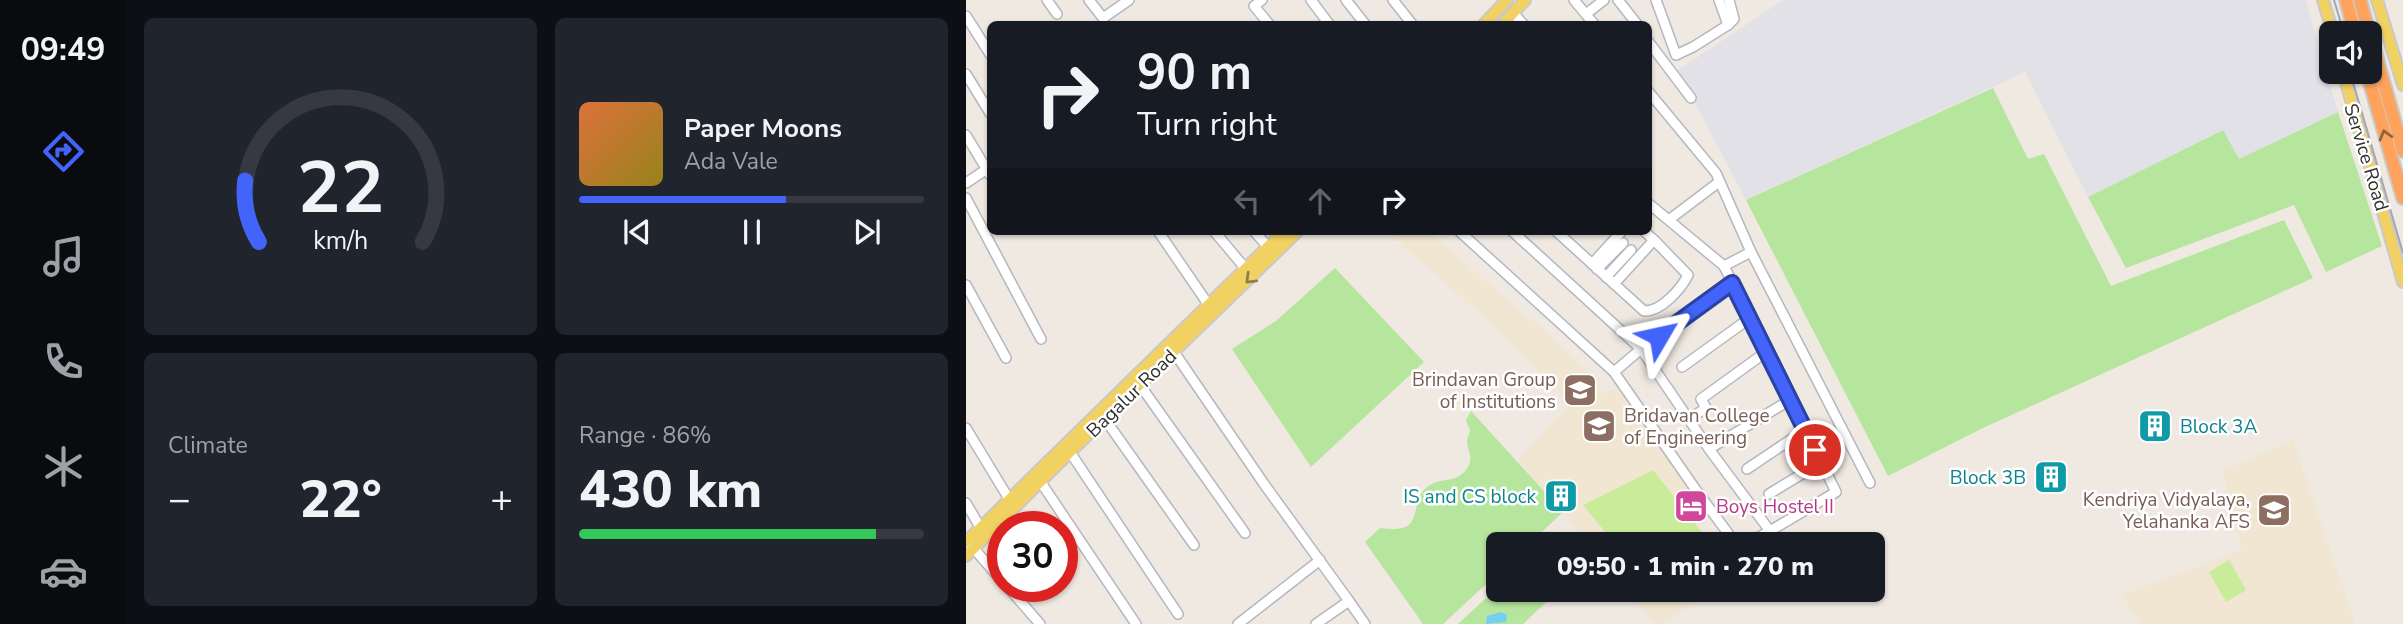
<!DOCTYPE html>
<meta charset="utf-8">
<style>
:root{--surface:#171b24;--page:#20242c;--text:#f1f3f6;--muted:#9ea1a6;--line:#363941;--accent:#4264fb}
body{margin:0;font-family:"Nunito Sans",sans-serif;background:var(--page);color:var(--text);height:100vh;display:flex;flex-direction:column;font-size:26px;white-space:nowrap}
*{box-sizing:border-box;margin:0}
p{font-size:23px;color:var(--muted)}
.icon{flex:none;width:38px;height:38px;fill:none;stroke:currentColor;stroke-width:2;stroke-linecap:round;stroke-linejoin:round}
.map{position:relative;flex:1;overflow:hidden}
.sheet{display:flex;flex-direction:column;gap:18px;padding:18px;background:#0d0f14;width:840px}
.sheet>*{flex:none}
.banner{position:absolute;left:21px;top:21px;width:665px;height:214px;border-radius:10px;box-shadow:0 2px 5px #0004;background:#171b24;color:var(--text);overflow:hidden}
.controls{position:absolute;left:1353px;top:21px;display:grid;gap:14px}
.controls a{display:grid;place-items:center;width:63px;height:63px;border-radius:10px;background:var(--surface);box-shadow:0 2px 5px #0004;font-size:35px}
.speed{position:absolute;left:21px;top:511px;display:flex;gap:14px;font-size:35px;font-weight:700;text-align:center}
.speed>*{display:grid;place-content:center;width:91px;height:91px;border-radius:50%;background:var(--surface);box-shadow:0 2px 5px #0004;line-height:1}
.speed .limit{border:10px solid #d22;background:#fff;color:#111}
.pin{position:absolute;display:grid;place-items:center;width:60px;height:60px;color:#fff;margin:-30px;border:4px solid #fff;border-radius:50%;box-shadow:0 2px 7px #0007}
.me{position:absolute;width:77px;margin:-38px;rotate:54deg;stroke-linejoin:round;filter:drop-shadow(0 0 5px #0008)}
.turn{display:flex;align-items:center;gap:24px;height:147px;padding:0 35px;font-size:32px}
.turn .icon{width:91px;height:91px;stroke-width:2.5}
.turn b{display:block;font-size:49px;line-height:60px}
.lanes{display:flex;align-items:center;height:66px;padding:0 35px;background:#0003;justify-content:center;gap:35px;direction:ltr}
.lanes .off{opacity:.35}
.big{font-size:52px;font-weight:800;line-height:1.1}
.sheet .tile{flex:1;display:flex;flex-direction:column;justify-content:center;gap:10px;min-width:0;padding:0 24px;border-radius:10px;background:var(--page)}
.sheet .dial{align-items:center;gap:0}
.dial svg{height:182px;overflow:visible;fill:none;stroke:var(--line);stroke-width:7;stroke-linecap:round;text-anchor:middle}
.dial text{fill:var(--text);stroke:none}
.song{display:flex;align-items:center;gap:21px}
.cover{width:84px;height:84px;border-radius:10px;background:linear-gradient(135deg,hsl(20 70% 55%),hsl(50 70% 35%))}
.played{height:7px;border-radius:4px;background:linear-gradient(90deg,var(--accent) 60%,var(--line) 60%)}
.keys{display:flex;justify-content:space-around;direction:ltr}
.heat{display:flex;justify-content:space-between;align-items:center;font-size:38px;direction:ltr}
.charge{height:10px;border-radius:5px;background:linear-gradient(90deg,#34c759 86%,var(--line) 0)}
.sheet .tiles{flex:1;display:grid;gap:18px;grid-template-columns:repeat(2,1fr)}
.trip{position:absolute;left:520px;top:532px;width:399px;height:70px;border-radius:10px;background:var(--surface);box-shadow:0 2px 5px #0004;font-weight:800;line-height:70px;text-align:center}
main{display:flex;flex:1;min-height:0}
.tabs{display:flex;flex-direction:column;width:126px;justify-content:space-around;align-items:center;background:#090b0e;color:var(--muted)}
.tabs .icon{width:49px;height:49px}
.tabs .on{color:var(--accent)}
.tabs b{font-size:32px;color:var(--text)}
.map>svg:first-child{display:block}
.industrial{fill:#e3e1e8}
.education{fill:#f0e6d1}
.green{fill:#b6e59e}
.pitch{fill:#c9ec9a}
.water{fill:#75cff0}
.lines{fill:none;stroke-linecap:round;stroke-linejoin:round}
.minor-casing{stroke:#b4b7c1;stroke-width:12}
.major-casing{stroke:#c9c9c9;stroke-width:14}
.highway-casing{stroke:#c9c9c9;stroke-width:16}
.minor{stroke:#fff;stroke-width:9}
.major{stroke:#f2d163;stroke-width:10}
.highway{stroke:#ffa35c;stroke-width:12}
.rail{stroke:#a3a6b8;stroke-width:2}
.oneway{stroke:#8c6343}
.oneway2{stroke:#908048}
.route-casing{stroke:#2b41a3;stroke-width:18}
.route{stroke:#4264fb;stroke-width:12}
.labels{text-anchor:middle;stroke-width:5;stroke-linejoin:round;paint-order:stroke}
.street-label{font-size:19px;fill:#2e2e2e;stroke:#fff}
.education-label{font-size:19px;fill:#785e54;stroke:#fff;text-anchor:end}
.culture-label{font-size:19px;fill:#0d838f;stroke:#fff;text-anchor:end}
.hotel-label{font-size:19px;fill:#b23c85;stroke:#fff;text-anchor:start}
</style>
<main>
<nav class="tabs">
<b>09:49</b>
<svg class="icon on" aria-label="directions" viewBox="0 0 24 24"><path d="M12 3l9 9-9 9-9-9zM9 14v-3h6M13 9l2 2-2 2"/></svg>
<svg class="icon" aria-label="music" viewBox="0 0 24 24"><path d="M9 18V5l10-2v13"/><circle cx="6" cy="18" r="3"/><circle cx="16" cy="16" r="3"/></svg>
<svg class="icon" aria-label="phone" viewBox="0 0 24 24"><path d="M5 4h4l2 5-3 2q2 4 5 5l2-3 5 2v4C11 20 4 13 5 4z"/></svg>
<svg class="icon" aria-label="climate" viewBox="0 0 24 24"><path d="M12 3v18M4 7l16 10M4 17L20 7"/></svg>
<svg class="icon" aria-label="car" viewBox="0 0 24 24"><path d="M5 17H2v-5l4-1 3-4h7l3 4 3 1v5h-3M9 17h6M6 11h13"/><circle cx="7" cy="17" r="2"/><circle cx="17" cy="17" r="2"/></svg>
</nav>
<section class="sheet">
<div class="tiles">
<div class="tile dial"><svg viewBox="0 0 100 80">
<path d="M14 69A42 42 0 1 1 86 69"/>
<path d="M14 69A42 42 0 0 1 8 42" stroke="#4264fb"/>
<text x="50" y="56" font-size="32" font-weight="700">22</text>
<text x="50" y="72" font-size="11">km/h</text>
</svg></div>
<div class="tile">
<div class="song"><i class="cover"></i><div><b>Paper Moons</b><p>Ada Vale</p></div></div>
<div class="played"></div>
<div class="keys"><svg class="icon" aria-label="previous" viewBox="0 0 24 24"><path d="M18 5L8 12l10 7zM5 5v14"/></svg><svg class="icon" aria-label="pause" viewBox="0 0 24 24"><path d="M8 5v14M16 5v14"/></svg><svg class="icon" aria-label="next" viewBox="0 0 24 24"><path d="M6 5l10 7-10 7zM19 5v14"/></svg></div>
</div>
<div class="tile"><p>Climate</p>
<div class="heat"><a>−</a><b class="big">22°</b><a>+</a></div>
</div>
<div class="tile"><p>Range · 86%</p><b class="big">430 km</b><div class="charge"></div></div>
</div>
</section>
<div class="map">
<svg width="1437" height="624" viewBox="0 0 1437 624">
<rect width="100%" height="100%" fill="#efe9e1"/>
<polygon class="industrial" points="817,0 1340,0 1372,112 1272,160 1256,130 1122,197 1059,72 780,200 712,70"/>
<g class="education">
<polygon points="421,231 463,231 556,313 571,324 620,371 639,395 653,385 727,491 715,500 747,544 624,544 551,460 605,404 543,340"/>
<polygon points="1327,440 1389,624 1175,624 1155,595 1276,550 1256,471"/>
<polygon points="661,590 749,590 696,624 689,624"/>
</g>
<g class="green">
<polygon points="1027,88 1062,159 1078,154 1145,286 1318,220 1347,278 1019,427 922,476 780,200"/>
<polygon points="1372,112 1416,246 1360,272 1328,205 1160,268 1122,197 1257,130 1273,159"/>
<polygon points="369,268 458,362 345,467 266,349 310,321"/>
<path d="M 505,411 L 597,512 L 563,544 L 532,544 L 532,573 L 477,624 L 457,624 L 399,542 L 414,528 C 462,535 441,506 460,488 C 472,476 492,485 502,467 C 508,456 501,451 501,441 C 501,437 504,434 504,430 C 503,427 501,424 500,420 Z"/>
<polygon points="532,587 532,590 587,590 590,593 557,624 492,624"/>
</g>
<g class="pitch">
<polygon points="687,470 745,544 649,544 617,505"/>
<polygon points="1263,560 1280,590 1260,602 1243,572"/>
</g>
<polygon class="water" points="535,612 541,615 540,622 520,624 521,616"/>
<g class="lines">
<g class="minor-casing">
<g id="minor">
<polyline points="81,0 91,14"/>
<polyline points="123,0 137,18 163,0"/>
<polyline points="296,0 288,6 303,24"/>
<polyline points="345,0 363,24"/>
<polyline points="380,0 399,24"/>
<polyline points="427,0 446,24"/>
<polyline points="608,0 628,24"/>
<polyline points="652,0 671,24"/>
<polyline points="690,0 710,55 727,47 762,25 753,0"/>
<polyline points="548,14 557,24"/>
<polyline points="620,14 638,0"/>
<polyline points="0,16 24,54"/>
<polyline points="762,25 768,19 763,0"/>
<polyline points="682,41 725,98"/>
<polyline points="0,74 24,113"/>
<polyline points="682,91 750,173 785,252 904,483"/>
<polyline points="0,135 24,175"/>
<polyline points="0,183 24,167"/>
<polyline points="0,198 75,339"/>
<polyline points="682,203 758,266 785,252"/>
<polyline points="704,219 753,182"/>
<polyline points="192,231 242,304"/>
<polyline points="248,231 279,268"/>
<polyline points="288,231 302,247"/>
<polyline points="493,231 648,372"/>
<polyline points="546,231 675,349 743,449 804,531 780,544"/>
<path d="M 590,231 L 678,311 C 695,312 715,289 722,275 L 688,240 L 648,284"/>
<polyline points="678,231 688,240"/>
<polyline points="626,264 656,231"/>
<polyline points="758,266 870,492 804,531"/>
<polyline points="631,269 657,243"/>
<polyline points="640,277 665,250"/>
<polyline points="766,283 675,349 648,372 730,490 770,544"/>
<polyline points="0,285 40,358"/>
<polyline points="208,352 298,484 383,601"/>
<polyline points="716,367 784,318"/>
<polyline points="174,385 279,533"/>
<polyline points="136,415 228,545"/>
<polyline points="723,419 740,408 735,399 800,352"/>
<polyline points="0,428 43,499"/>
<polyline points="743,449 824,400"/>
<polyline points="104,452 212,614"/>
<polyline points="781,469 839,430"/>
<polyline points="74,481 170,624"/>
<polyline points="803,494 854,463"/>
<polyline points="0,503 14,527"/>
<polyline points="3,543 37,582"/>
<polyline points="41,586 74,624"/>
<polyline points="272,624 354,560"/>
<polyline points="350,624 383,601 399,624"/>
</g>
</g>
<g class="major-casing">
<g id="major">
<polyline points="1357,0 1367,33"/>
<polyline points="1411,0 1437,85"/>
<polyline points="518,24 541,0"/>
<polyline points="537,24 559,0"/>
<polyline points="1377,72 1437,282"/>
<polyline points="0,542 318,231"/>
<polyline points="0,556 104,452 332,231"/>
</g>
</g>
<g class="highway-casing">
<g id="highway">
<polyline points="1380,0 1389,33"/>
<polyline points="1394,0 1403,33"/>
<polyline points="1404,35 1437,151"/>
<polyline points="1401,72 1437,198"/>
</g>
</g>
<use href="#minor" class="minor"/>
<use href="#major" class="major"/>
<use href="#highway" class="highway"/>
<g class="rail">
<polyline points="1368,0 1378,33"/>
<polyline points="1384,72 1437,253"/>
</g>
</g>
<defs><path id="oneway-chevron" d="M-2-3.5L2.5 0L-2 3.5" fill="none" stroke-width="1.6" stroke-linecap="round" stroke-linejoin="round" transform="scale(1.75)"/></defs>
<use class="oneway" href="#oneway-chevron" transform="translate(1419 135) rotate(-106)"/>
<use class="oneway2" href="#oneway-chevron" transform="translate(284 279) rotate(136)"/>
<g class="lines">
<g class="route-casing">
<polyline id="route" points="693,336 766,283 849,450"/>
</g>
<use href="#route" class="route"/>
</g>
<defs>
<g id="university-square" transform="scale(1.75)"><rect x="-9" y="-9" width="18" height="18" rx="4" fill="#8d6e63" stroke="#fff"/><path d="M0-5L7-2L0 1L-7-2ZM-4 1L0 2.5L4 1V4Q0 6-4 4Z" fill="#fff"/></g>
<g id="building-square" transform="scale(1.75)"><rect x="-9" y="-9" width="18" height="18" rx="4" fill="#0f9aa8" stroke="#fff"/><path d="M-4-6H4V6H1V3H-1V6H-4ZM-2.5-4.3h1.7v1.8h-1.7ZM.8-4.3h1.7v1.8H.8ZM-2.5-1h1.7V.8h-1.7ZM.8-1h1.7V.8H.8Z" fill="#fff"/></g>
<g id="hotel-square" transform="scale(1.75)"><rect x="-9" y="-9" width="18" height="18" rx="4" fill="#d1479c" stroke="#fff"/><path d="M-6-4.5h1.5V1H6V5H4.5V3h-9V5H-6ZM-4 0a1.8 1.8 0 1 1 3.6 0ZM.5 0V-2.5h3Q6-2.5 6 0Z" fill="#fff"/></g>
<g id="school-square" transform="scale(1.75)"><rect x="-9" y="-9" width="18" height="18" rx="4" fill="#8d6e63" stroke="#fff"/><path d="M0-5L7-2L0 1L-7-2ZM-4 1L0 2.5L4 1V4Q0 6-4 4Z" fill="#fff"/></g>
</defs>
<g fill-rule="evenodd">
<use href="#university-square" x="614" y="390"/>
<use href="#university-square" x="633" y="426"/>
<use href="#building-square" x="1189" y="426"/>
<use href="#building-square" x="1085" y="477"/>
<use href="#building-square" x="595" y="496"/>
<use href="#hotel-square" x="725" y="506"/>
<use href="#school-square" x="1308" y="510"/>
</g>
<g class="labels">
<g class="street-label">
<text transform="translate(1401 157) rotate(73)" y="7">Service Road</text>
<text transform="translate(165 393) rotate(-44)" y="7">Bagalur Road</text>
</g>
<g class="education-label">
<text x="590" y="386">Brindavan Group<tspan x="590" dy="22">of Institutions</tspan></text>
<text x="658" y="422" text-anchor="start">Bridavan College<tspan x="658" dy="22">of Engineering</tspan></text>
<text x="1284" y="506">Kendriya Vidyalaya,<tspan x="1284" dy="22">Yelahanka AFS</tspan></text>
</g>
<g class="culture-label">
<text x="1214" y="433" text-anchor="start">Block 3A</text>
<text x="1060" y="484">Block 3B</text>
<text x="570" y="503">IS and CS block</text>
</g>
<g class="hotel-label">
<text x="750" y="513">Boys Hostel II</text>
</g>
</g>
</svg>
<div class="controls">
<a><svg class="icon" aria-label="sound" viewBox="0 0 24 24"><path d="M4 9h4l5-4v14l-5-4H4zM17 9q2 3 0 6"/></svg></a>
</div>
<div class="speed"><div class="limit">30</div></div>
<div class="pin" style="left:849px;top:450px;background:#d93025"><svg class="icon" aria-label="arrive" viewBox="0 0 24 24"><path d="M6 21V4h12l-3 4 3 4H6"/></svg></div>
<svg class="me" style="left:693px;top:336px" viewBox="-20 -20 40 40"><path d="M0-17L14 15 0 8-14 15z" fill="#4264fb" stroke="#fff" stroke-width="4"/></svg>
<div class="trip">09:50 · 1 min · 270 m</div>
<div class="banner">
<div class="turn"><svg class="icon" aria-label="right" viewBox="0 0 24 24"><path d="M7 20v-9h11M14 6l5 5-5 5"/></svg><div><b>90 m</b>Turn right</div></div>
<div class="lanes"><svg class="icon off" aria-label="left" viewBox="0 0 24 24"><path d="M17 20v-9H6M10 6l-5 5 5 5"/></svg><svg class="icon off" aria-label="ahead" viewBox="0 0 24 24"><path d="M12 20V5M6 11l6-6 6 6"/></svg><svg class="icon" aria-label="right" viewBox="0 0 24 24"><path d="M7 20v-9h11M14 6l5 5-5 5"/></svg></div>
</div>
</div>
</main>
